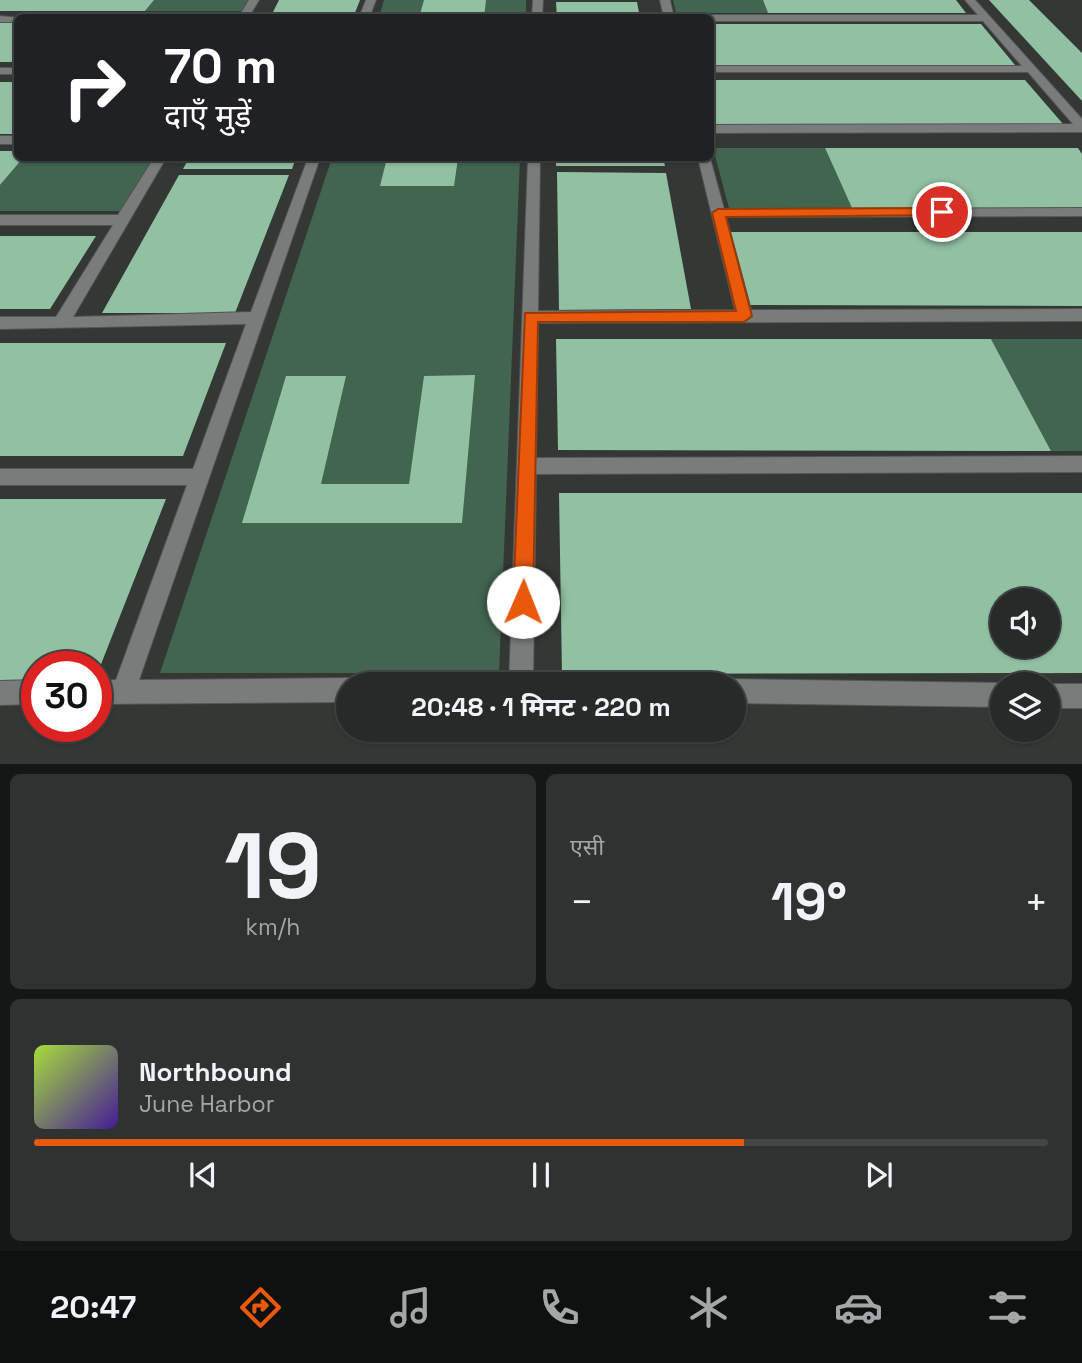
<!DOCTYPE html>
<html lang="hi">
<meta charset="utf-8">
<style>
:root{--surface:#262a28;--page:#2e3230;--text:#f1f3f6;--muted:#a4a7a8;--line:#424645;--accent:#ea580c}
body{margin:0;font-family:"Space Grotesk","Noto Sans Devanagari",sans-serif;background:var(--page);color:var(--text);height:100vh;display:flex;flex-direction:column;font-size:26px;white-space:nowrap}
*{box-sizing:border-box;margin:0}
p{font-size:23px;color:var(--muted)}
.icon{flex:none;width:38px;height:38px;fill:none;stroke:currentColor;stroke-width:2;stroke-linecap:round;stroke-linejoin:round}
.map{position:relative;height:764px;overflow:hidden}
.side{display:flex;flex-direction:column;gap:10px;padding:10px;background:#151716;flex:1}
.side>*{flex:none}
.guide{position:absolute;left:14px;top:14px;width:700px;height:147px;border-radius:10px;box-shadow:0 2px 5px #0004,0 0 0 2px var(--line);background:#202124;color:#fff;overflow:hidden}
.tools{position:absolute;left:990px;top:588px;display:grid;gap:14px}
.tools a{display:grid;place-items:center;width:70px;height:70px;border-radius:50%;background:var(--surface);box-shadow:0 2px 5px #0004,0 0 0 2px var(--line);font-size:35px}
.speed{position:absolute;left:21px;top:651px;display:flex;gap:14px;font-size:35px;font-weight:700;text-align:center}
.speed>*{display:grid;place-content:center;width:91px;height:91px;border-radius:50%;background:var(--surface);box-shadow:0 2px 5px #0004,0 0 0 2px var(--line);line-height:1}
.speed .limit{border:10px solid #d22;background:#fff;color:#111}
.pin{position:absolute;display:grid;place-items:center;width:60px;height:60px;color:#fff;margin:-30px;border:4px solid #fff;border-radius:50%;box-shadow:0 2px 7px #0007}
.me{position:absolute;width:77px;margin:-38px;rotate:1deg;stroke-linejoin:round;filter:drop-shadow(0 0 5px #0008)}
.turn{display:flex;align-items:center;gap:24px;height:147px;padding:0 35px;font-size:32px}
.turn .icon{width:91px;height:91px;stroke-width:2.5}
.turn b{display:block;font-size:49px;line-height:60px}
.big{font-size:52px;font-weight:700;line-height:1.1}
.side .widget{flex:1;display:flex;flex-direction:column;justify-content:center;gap:10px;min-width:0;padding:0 24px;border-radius:10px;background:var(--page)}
.side .dial{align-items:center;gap:0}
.dial b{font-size:91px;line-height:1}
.song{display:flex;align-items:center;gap:21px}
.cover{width:84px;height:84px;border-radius:10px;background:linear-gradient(135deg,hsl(80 70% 55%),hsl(260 70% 35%))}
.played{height:7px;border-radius:4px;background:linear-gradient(90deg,var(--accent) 70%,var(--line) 70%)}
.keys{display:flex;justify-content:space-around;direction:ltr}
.heat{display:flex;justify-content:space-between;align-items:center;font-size:38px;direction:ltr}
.side .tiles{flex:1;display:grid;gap:10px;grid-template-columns:1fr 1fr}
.widget:last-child{grid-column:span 2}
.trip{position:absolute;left:336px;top:672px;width:410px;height:70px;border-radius:35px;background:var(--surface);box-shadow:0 2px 5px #0004,0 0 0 2px var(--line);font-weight:700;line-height:70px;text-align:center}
.tabs{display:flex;height:112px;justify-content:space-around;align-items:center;background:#0f1110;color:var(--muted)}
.tabs .icon{width:49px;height:49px}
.tabs .selected{color:var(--accent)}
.tabs b{font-size:32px;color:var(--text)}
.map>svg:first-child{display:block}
.green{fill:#426550}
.building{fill:#92c0a3;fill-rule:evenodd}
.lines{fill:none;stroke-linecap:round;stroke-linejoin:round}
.minor-casing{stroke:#515553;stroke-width:2}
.minor{fill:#7a7c7b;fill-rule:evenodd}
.route{fill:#ea580c;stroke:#983908;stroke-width:2}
</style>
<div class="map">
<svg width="1082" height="765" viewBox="0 0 1082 765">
<rect width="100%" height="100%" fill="#333835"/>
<g class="green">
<polygon points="154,0 248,0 241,11 145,11"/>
<polygon points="384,0 526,0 526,17 379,18"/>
<polygon points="673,0 763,0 768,13 676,13"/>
<polygon points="713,148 825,148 852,208 729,208"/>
<polygon points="23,158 153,158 120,211 0,211 0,185"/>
<polygon points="332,158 520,158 499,673 160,673"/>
<polygon points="991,339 1082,339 1082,451 1051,451"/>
</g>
<g class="building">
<polygon points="0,0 154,0 145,11 0,11"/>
<polygon points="279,0 360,0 353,18 270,18"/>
<polygon points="424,0 486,0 484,18 419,18"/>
<polygon points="763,0 956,0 966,13 768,13"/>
<polygon points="989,0 1029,0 1082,53 1082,101"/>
<polygon points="556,2 637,2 640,18 557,18"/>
<rect x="0" y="21" width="18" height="41"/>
<polygon points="710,24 981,24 1015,65 710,65"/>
<polygon points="710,80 1025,80 1063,124 710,124"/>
<rect x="0" y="82" width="18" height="52"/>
<polygon points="825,148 1078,148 1082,154 1082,208 852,208"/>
<polygon points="0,151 18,151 18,158 23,158 0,185"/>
<polygon points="189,158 296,158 292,169 183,169"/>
<polygon points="429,158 458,158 454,186 380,186 386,162 428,162"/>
<polygon points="556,158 663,158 665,166 556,166"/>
<polygon points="557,172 666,173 691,309 559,310"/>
<polygon points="179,175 289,175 235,313 102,313"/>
<polygon points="726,232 1082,232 1082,306 745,305"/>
<polygon points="0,236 96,236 50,309 0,309"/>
<polygon points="556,339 991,339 1051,451 558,450"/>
<polygon points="0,343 226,343 183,456 0,456"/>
<polygon points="475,375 462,523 242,523 286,376 346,376 321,484 409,484 424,376"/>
<path d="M 559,493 L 1082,493 L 1082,673 L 562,674 ZM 1003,600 L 1048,600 L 1048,646 L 1003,646 Z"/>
<polygon points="0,499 166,499 96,677 96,667 37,667 37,682 0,682"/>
</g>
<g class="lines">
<g class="minor-casing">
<g id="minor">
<polygon points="249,0 259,0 248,18 238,18"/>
<polygon points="366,0 376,0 369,18 359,18"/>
<polygon points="533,0 543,0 542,18 532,18"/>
<polygon points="660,0 670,0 674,18 664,18"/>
<polygon points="965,0 975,0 1082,119 1082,132 710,133 710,125 1073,124 1028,72 710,72 710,66 1022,66 983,21 710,21 710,18 705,18 710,15 978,15"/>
<polygon points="0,16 22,18 18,18 18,22 0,22"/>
<rect x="0" y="68" width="18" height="6"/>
<rect x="0" y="136" width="18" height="8"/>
<polygon points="154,158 166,158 73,317 251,312 308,158 320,158 139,680 348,678 357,684 348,684 348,702 96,704 96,680 116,680 187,485 0,485 0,469 193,469 246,324 0,329 0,317 56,317 113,225 0,225 0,215 118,215"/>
<polygon points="528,158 540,158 538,311 735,310 698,158 710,158 724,209 1082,208 1082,216 726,217 751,310 1082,309 1082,321 538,323 536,458 1082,456 1082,472 536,474 533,684 509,684"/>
<polygon points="733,679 1003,683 1006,684 1003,684 1003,707 733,703 733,684 724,684"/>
<polygon points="37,680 37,704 0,705 0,681"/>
<rect x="1048" y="684" width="34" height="24"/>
</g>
</g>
<use href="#minor" class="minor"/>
</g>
<polygon class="route" points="942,208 947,209 947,215 726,217 752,316 744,322 538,322 533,602 530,609 523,612 516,609 513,602 525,313 736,311 712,213 718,209"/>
</svg>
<div class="tools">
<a><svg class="icon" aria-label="sound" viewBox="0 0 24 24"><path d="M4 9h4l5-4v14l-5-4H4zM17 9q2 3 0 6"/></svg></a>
<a><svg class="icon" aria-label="layers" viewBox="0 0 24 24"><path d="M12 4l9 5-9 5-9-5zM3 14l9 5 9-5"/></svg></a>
</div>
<div class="speed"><div class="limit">30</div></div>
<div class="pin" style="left:942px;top:212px;background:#d93025"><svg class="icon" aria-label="arrive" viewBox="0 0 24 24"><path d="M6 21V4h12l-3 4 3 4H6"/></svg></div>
<svg class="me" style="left:523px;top:602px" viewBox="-20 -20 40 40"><circle r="19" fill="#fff"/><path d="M0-13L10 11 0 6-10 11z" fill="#ea580c"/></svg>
<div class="trip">20:48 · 1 मिनट · 220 m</div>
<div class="guide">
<div class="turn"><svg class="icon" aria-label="right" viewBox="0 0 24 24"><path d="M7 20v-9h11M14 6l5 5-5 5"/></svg><div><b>70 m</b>दाएँ मुड़ें</div></div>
</div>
</div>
<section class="side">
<div class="tiles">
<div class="widget dial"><b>19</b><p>km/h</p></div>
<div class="widget"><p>एसी</p>
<div class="heat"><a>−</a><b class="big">19°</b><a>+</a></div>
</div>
<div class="widget">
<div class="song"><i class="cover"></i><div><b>Northbound</b><p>June Harbor</p></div></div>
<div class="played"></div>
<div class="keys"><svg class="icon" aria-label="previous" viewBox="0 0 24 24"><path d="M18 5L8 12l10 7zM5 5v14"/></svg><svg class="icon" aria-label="pause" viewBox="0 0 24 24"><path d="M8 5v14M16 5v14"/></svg><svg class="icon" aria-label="next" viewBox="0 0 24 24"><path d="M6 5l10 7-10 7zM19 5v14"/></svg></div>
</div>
</div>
</section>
<nav class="tabs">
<b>20:47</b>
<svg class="icon selected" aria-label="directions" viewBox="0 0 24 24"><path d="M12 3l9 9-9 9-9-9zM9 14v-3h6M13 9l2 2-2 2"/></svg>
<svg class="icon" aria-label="music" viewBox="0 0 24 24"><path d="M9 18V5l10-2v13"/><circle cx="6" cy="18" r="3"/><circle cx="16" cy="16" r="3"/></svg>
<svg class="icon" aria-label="phone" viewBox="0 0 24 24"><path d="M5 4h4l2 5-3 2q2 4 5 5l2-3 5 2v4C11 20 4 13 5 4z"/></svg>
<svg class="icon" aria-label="climate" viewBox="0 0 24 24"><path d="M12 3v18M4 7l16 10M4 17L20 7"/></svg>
<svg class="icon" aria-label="car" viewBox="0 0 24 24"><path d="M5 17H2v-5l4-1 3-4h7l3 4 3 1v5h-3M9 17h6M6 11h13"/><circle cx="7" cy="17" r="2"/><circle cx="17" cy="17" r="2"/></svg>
<svg class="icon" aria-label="filters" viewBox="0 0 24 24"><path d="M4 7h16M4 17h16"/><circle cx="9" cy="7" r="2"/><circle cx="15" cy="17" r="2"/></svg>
</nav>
